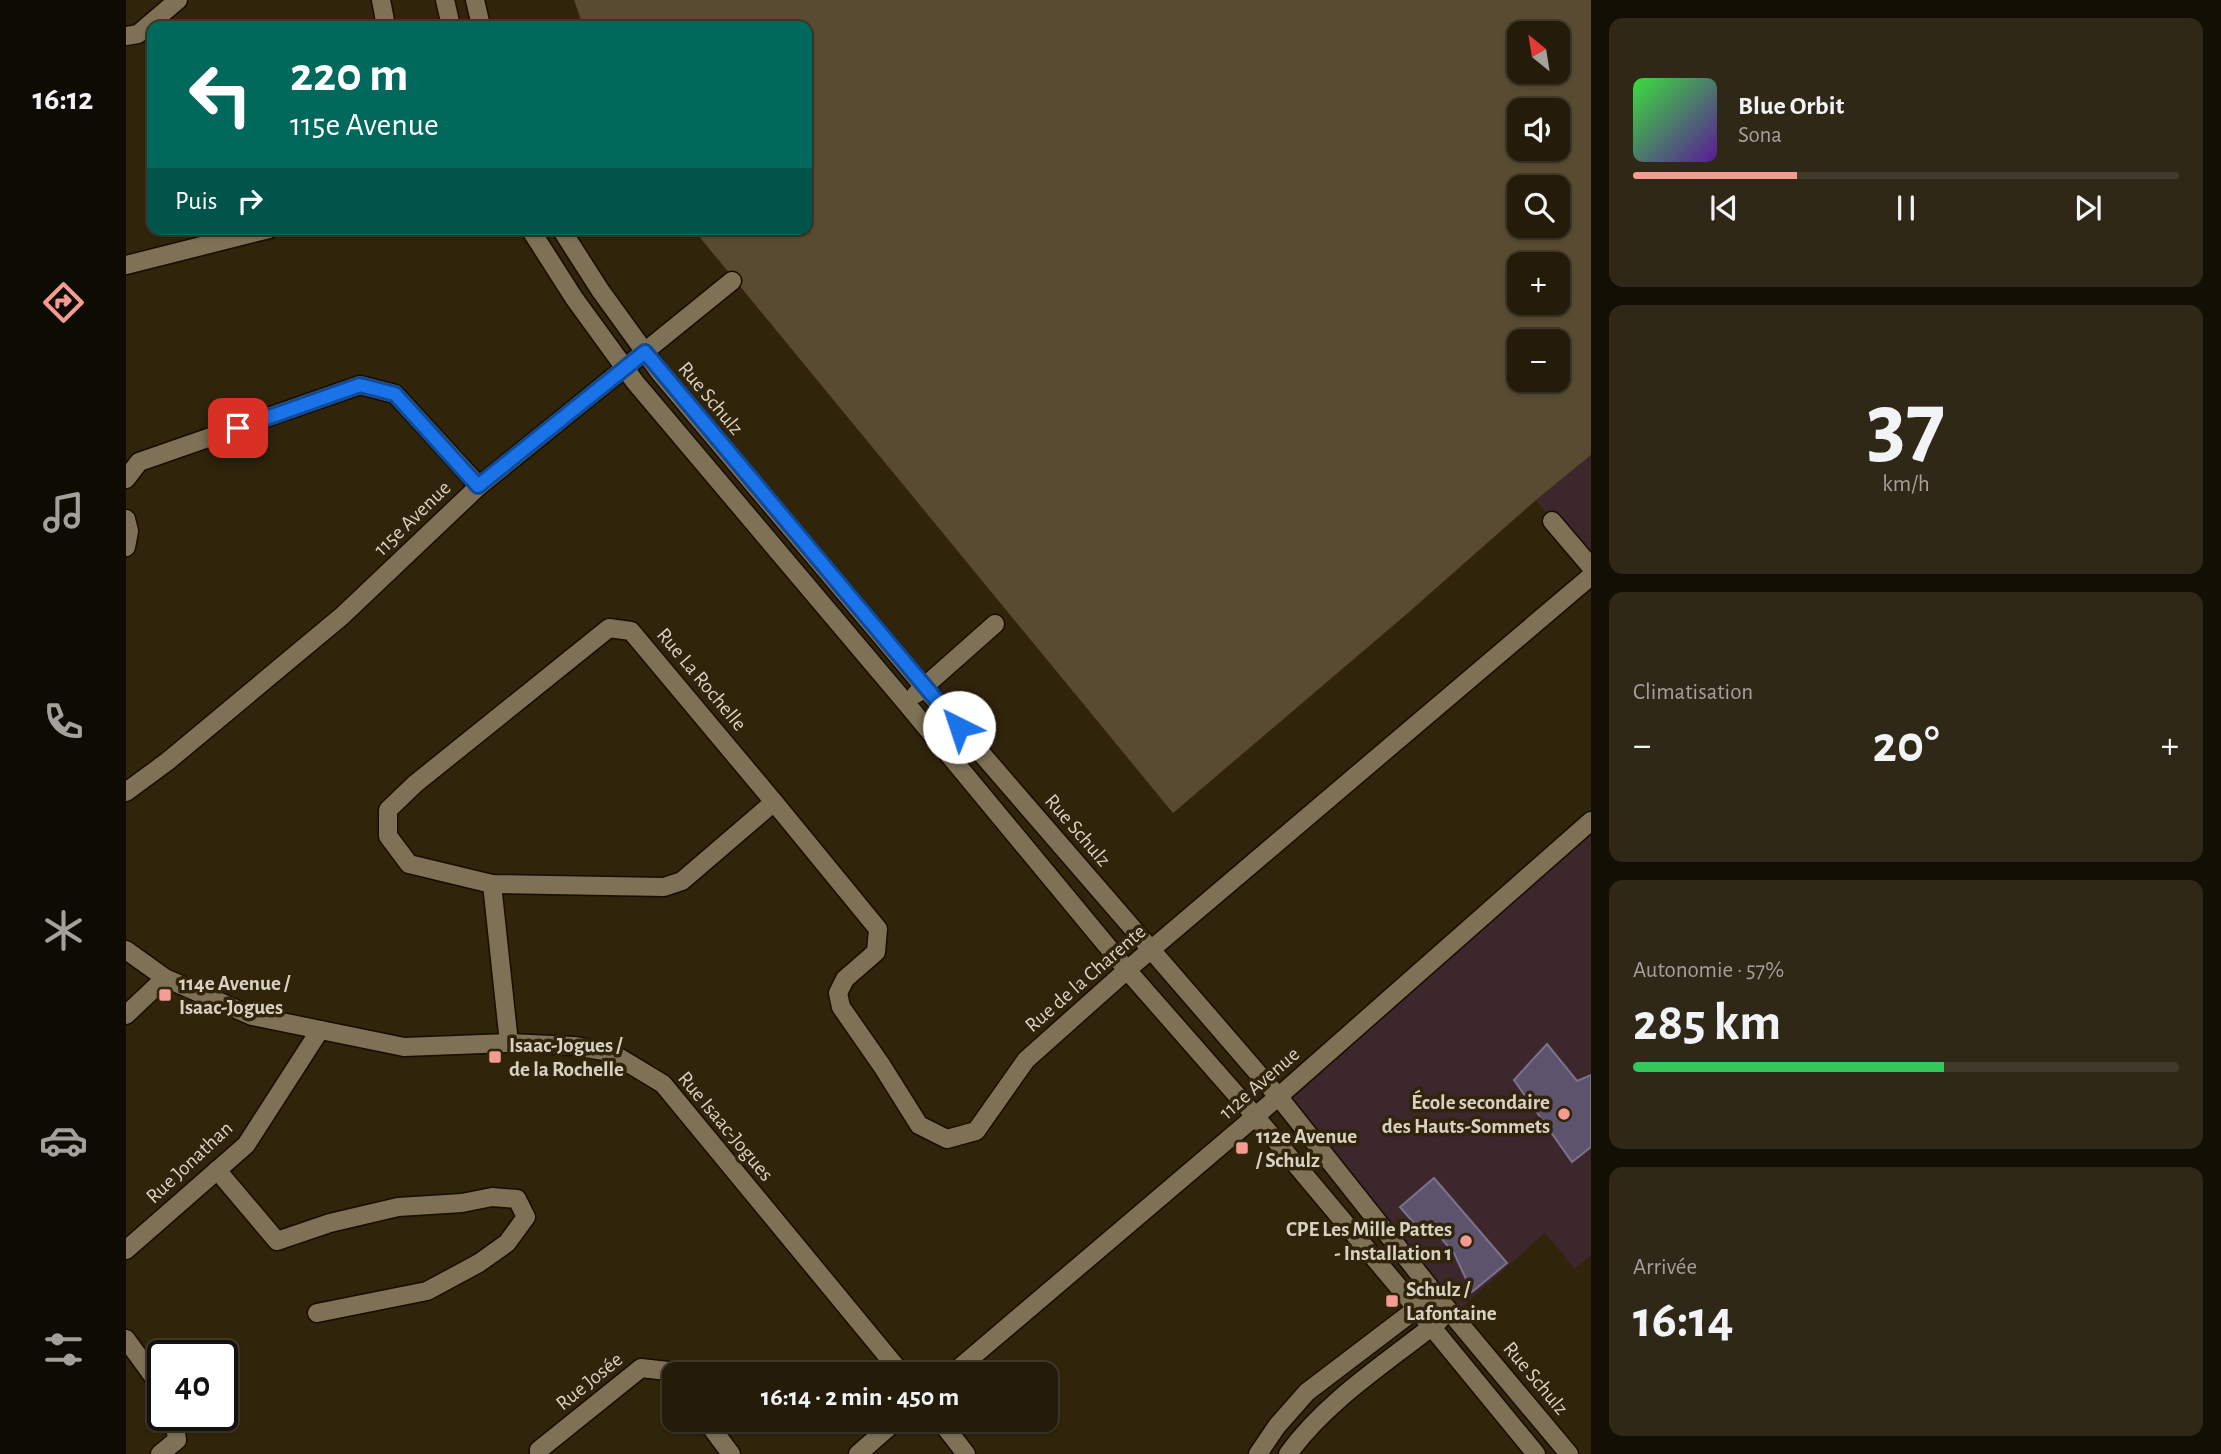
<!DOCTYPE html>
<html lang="fr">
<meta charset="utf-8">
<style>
:root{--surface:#241b08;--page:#302816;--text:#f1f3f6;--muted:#a3a19c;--line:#413929;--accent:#f59c92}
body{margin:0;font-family:"Alegreya Sans",sans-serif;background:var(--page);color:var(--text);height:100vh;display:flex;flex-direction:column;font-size:26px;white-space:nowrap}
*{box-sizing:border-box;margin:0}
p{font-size:23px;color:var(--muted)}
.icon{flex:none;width:38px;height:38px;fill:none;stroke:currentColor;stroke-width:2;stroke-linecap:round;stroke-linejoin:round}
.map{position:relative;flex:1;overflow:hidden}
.details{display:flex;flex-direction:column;gap:18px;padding:18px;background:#140f04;width:630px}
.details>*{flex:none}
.top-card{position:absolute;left:21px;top:21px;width:665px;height:214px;border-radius:14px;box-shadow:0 2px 5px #0004,0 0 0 2px var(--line);background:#00695c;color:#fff;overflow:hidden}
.needle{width:46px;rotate:330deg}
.tools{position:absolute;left:1381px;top:21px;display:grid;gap:14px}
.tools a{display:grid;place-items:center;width:63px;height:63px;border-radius:14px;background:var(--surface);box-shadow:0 2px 5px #0004,0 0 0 2px var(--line);font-size:35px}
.speed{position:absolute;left:21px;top:1340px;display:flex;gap:14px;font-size:35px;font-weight:700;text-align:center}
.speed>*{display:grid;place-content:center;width:91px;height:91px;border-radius:50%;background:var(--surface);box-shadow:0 2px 5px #0004,0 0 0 2px var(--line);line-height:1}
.speed .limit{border:4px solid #111;border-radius:10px;background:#fff;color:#111}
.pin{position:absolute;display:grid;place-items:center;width:60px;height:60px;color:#fff;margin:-30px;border-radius:14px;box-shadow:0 4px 10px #0006}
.me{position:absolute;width:77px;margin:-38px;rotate:319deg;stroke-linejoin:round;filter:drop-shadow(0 0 5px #0008)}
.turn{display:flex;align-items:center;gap:24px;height:147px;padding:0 28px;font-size:32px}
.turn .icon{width:91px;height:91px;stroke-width:2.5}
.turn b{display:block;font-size:49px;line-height:60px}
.then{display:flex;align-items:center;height:66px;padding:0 28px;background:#0003;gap:14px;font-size:26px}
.big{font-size:52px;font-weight:600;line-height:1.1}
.details .tile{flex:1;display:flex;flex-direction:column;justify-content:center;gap:10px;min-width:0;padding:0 24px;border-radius:14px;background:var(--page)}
.details .dial{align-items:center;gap:0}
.dial b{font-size:91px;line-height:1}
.song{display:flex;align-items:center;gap:21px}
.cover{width:84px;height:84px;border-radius:10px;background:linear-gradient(135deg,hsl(120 70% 55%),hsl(270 70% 35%))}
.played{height:7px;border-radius:4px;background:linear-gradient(90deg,var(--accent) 30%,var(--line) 30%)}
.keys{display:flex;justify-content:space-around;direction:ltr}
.heat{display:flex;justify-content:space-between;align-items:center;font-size:38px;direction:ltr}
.charge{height:10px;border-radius:5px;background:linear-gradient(90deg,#34c759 57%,var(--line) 0)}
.trip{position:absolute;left:536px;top:1362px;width:396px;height:70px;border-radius:14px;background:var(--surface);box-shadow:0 2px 5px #0004,0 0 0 2px var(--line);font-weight:600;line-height:70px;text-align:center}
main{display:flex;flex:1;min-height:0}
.dock{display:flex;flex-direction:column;width:126px;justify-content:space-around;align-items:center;background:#0e0b03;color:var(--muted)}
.dock .icon{width:49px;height:49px}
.dock .active{color:var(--accent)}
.dock b{font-size:32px;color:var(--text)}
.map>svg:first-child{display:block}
.education{fill:#3b272c}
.green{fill:#584b32;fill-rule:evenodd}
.building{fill:#5e536c;stroke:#7d718c;stroke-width:2}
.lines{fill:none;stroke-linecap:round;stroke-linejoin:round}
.minor-casing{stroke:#170d00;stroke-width:21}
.minor{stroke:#7e7156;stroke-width:18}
.route-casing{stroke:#114b97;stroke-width:18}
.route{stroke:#1a73e8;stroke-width:12}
.poi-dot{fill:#f59c92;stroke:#30240b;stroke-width:2.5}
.labels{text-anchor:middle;stroke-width:7;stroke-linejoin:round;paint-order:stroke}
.street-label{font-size:21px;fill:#d9d2c4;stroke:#30240b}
.poi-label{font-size:21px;font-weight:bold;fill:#d9d2c4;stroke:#30240b;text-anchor:start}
</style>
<main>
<nav class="dock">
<b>16:12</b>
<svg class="icon active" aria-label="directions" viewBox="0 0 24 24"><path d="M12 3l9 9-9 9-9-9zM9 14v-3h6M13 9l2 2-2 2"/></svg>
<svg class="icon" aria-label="music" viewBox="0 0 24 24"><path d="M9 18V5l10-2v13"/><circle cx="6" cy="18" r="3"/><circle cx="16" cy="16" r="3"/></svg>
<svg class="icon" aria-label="phone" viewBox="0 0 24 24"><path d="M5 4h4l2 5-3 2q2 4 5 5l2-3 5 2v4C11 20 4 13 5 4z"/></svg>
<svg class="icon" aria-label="climate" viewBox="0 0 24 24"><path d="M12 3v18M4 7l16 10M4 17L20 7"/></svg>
<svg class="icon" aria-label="car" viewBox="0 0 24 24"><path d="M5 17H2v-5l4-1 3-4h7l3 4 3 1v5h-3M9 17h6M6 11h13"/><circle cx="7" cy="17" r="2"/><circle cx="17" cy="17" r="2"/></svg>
<svg class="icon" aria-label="filters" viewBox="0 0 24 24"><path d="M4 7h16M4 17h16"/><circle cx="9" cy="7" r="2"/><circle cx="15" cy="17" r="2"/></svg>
</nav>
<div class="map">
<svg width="1465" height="1454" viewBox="0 0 1465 1454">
<rect width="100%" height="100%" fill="#30240b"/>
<g class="education">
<polygon points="1465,455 1465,567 1410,500"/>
<polygon points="1465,835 1465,1255 1449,1269 1419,1233 1332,1311 1160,1098"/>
</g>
<path class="green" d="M 448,0 L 1465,0 L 1465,455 L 1410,500 L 1283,612 L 1047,813 L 567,229 L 681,229 L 681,26 L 457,26 ZM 1393,33 L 1432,33 L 1432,72 L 1393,72 ZM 1393,110 L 1432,110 L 1432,149 L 1393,149 ZM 1393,187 L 1432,187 L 1432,226 L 1393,226 ZM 1393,264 L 1432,264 L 1432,303 L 1393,303 ZM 1393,341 L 1432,341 L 1432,380 L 1393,380 Z"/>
<g class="building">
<polygon points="1421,1044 1451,1081 1465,1075 1465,1147 1446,1162 1388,1080"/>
<polygon points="1308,1178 1381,1263 1346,1292 1328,1253 1301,1222 1293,1229 1274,1207"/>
</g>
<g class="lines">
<g class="minor-casing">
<g id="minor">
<polyline points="255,0 260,26"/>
<polyline points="319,0 325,26"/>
<polyline points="349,0 355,26"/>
<polyline points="0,36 12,34 52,0"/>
<polyline points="404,229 448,298 509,382 780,703 1001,970 1129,1116 1291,1309 1410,1454"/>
<polyline points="435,229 474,290 534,373 798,687 1156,1101 1309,1294 1443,1454"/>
<polyline points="0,265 143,229"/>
<polyline points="0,479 13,462 234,385 269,394 353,486"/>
<polyline points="0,519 3,531 0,547"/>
<polyline points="1426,521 1465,567"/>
<polygon points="483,628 505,631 648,802 556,881 538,887 366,884 283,864 262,836 262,810 289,784"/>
<polyline points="790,694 869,624"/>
<polyline points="0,792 42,761 216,616 353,486 606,281"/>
<polyline points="648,802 752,929 750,952 719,979 712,993 715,1007 756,1066 793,1125 821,1139 850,1131 900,1060 1001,970 1465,576"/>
<polyline points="366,884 383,1043"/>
<polyline points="0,950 39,978 126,1016 278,1047 383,1043 448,1046 484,1052 537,1084 776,1374"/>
<polyline points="0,1015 39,978"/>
<polyline points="91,1170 151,1241 204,1223 272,1207 336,1203 366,1197 391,1199 400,1217 381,1243 353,1263 301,1291 191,1313"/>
<polyline points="0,1250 120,1145 194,1030"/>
<polyline points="0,1339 37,1390"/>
<polyline points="826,1374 1152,1097 1465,821"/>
<polyline points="579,1419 605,1454"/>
<polyline points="813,1419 840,1454"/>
<polyline points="34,1454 51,1440 48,1416"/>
<polyline points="413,1454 413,1450 515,1368 542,1371 548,1379"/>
<polyline points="732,1454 772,1419"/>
<polyline points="1132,1454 1151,1426 1181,1392 1298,1303"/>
<path d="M 1162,1454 C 1202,1399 1262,1362 1314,1320"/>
</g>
</g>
<use href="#minor" class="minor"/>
</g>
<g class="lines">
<g class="route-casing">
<polyline id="route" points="112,428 234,385 269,394 352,486 519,352 833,727"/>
</g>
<use href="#route" class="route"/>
</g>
<g class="poi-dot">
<rect x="32" y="988" width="14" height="14" rx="3.5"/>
<rect x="362" y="1050" width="14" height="14" rx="3.5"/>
<circle cx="1438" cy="1114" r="7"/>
<rect x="1109" y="1141" width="14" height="14" rx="3.5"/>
<circle cx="1340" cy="1241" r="7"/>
<rect x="1259" y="1294" width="14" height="14" rx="3.5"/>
</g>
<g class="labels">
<g class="street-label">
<text transform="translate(585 398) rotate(50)" y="7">Rue Schulz</text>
<text transform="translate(286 518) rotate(-44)" y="7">115e Avenue</text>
<text transform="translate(576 679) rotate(50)" y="7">Rue La Rochelle</text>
<text transform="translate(952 830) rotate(49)" y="7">Rue Schulz</text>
<text transform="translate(959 978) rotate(-41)" y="7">Rue de la Charente</text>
<text transform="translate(1133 1083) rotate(-41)" y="7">112e Avenue</text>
<text transform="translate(600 1126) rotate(50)" y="7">Rue Isaac-Jogues</text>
<text transform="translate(63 1162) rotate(-43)" y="7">Rue Jonathan</text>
<text transform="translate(1410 1378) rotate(50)" y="7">Rue Schulz</text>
<text transform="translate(463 1381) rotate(-39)" y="7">Rue Josée</text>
</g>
<g class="poi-label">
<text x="53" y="990">114e Avenue /<tspan x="53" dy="24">Isaac-Jogues</tspan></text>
<text x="383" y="1052">Isaac-Jogues /<tspan x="383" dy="24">de la Rochelle</tspan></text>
<text x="1424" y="1109" text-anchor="end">École secondaire<tspan x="1424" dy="24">des Hauts-Sommets</tspan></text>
<text x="1130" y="1143">112e Avenue<tspan x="1130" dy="24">/ Schulz</tspan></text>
<text x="1326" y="1236" text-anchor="end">CPE Les Mille Pattes<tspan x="1326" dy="24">- Installation 1</tspan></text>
<text x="1280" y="1296">Schulz /<tspan x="1280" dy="24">Lafontaine</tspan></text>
</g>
</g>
</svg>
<div class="tools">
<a><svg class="needle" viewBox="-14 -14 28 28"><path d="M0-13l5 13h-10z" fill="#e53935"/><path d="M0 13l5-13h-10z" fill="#a3a19c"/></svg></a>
<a><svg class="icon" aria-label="sound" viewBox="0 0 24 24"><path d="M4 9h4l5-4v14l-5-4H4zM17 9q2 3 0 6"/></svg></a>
<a><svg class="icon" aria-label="search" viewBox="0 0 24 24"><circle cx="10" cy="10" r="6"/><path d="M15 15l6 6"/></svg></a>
<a>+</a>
<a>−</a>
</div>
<div class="speed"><div class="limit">40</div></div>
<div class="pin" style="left:112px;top:428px;background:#d93025"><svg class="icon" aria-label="arrive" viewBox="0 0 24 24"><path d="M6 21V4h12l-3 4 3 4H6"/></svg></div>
<svg class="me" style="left:833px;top:727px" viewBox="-20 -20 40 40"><circle r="19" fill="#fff"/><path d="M0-13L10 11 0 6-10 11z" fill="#1a73e8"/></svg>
<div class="trip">16:14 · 2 min · 450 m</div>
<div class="top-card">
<div class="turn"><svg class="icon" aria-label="left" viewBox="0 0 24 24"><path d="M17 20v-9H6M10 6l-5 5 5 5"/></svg><div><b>220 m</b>115e Avenue</div></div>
<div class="then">Puis<svg class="icon" aria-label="right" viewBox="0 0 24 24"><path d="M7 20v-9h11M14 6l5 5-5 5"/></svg></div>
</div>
</div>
<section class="details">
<div class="tile">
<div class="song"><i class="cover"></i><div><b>Blue Orbit</b><p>Sona</p></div></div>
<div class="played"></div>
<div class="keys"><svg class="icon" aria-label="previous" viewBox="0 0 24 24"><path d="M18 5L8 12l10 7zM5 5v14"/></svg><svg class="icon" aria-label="pause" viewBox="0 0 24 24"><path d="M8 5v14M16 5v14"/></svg><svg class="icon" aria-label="next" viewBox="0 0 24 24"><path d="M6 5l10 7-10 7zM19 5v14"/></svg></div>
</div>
<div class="tile dial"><b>37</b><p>km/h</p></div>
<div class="tile"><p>Climatisation</p>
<div class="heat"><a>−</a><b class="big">20°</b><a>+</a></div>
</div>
<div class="tile"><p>Autonomie · 57%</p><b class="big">285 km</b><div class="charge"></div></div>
<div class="tile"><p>Arrivée</p><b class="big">16:14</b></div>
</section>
</main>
